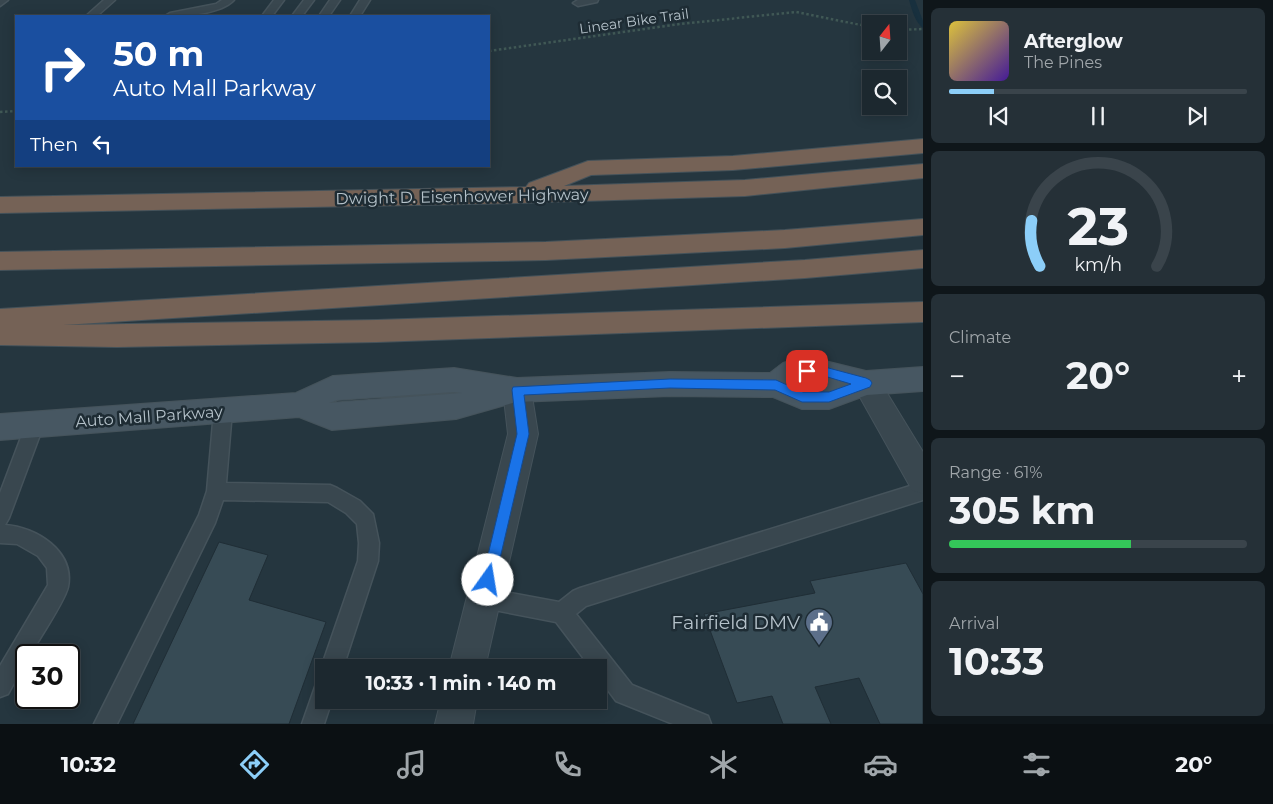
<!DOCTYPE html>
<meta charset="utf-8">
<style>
:root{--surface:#1c282f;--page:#253037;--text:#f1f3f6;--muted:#a0a6aa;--line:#3a444b;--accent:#8ccef8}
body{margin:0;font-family:Montserrat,sans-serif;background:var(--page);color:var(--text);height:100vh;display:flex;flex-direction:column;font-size:19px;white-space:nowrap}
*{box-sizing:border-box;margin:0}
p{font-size:16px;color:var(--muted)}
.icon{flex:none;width:28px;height:28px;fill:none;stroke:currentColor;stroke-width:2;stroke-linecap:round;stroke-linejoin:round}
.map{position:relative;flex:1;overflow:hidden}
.sheet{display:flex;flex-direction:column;gap:8px;padding:8px;background:#0f161a;width:350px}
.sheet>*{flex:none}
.top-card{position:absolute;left:15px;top:15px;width:475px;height:152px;border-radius:0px;box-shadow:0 2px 12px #0003,0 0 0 1px var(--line);background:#1a4fa0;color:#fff;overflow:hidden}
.needle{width:32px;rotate:17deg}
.fabs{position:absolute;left:862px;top:15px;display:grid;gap:10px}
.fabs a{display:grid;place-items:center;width:45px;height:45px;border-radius:0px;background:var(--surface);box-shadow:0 2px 12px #0003,0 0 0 1px var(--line);font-size:25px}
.speed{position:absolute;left:15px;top:644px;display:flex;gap:10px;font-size:25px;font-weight:700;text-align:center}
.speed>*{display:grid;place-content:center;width:65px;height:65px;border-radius:50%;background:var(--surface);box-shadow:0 2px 12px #0003,0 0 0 1px var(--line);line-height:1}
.speed .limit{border:2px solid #111;border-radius:8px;background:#fff;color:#111}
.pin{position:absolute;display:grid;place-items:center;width:42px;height:42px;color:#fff;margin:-21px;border-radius:10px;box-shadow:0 2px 8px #0006}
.me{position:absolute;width:55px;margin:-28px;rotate:13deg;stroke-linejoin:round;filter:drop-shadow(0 0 4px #0008)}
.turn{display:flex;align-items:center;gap:18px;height:105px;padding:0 15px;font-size:22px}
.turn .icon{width:65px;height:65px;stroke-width:2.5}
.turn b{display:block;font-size:35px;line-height:42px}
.then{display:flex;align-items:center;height:48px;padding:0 15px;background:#0003;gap:10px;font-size:19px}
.big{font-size:38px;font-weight:700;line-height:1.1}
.sheet .card{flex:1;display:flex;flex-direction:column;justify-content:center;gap:8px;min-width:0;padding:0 18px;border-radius:8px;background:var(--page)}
.sheet .dial{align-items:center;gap:0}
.dial svg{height:130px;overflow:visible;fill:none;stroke:var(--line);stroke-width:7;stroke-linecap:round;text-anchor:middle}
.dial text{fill:var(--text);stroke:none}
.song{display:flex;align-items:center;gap:15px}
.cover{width:60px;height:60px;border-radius:8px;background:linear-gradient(135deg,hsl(50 70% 55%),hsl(260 70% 35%))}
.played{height:5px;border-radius:2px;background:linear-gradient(90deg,var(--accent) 15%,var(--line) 15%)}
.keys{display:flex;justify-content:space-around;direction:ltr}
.heat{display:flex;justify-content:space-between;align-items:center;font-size:28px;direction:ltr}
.charge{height:8px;border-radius:4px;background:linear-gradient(90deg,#34c759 61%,var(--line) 0)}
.trip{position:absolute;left:315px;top:659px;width:292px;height:50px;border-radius:0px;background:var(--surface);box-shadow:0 2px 12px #0003,0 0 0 1px var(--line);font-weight:700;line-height:50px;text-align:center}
.tabs{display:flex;height:80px;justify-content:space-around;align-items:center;background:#0b1013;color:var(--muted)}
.tabs .icon{width:35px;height:35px}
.tabs .selected{color:var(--accent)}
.tabs b{font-size:22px;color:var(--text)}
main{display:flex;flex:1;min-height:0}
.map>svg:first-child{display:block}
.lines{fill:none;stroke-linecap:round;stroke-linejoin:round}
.stream{fill:#18303e;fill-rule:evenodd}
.building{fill:#374b55;stroke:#202e36}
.lane-casing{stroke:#45535b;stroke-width:3}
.street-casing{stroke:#45535b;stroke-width:2}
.secondary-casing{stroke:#45535b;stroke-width:2}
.highway-casing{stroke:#44525a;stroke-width:2}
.path{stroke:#405855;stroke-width:2.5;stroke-dasharray:2.5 2.5;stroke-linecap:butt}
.lane{fill:#39474f;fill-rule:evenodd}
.street{fill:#39474f;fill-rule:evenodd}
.secondary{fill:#475762;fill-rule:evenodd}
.highway{fill:#756256;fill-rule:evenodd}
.route{fill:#1a73e8;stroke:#114b97}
.labels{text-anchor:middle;stroke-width:5;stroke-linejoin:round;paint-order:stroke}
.far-street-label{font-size:14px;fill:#b5c2ca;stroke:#1e2c34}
.street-label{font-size:16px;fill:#b5c2ca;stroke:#1e2c34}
.near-poi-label{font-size:19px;fill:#b5c2ca;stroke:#1e2c34;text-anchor:end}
</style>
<main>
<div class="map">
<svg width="923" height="724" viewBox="0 0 923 724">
<rect width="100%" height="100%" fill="#25363f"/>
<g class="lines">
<path class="stream" d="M 909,0 L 915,0 L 923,21 L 923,28 C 915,22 912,10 909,0 Z"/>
</g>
<g class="building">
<polygon points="219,542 268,555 249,600 326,622 289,724 133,724"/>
<polygon points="906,563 923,594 923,724 880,724 859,678 815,687 831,724 783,724 772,696 737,703 704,614 815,593 810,581"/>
</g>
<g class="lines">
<g class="lane-casing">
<g id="lane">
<polygon points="0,0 8,0 0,6"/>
<polygon points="104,0 115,0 97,16 86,16"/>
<path d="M 222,0 L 234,0 C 221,14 183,17 165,16 L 170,13 L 216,4 Z"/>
<polygon points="274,0 284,0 272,16 262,16"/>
<polygon points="304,0 314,0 302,16 292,16"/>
<polygon points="330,0 340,0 329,16 319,16"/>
<polygon points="360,0 370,0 360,16 350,16"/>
<polygon points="598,0 597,2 578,6 573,3 578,0"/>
<polygon points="223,404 229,406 232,411 226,483 330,485 337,488 360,501 373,514 379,543 378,561 343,668 324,668 324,674 321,668 358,561 359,543 357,524 346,513 328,502 223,500 215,523 117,724 94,724 199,515 207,491 214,411 217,406"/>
<path d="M 35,416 L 41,419 L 44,424 L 9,518 L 5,525 C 36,527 75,551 68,587 C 65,601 38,641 30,655 L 26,655 L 26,661 L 8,694 L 0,697 L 0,666 L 48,585 L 47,568 L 38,556 L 17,544 L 0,543 L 0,493 L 26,424 L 29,419 Z"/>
<polygon points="923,482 923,500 586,606 576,614 632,685 708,716 711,724 673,724 616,701 599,678 599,668 591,668 556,622 484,608 477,605 474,598 477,591 484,588 559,602 573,591 580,588"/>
<polygon points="324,681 324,700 332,700 324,724 302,724 316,684"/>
</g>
</g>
<g class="street-casing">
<g id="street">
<polygon points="866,371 876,375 923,452 923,494 912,490 852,383 856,375"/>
<polygon points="517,378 527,382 531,390 538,434 485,668 449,668 508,434 503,390 507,382"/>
<polygon points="441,700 477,700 473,724 435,724"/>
</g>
</g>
<g class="secondary-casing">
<path id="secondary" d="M 793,360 L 821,360 L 866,371 L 923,367 L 923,391 L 867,395 L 829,409 L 802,409 L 773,397 L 670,396 L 516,402 L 456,419 L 332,430 L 299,417 L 0,440 L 0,414 L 296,393 L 333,376 L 454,368 L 517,378 L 670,372 L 770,373 L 783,363 ZM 799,382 L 821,382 L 829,385 L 804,385 ZM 454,392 L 462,393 L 329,403 L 337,400 Z"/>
</g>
<g class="highway-casing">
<g id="highway">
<polygon points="923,139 923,153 733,170 591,175 564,186 745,180 923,164 923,178 745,196 518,203 0,213 0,197 526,187 529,183 588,161 733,156"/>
<polygon points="923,219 923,235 785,248 546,260 0,270 0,252 546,242 785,230"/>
<polygon points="923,250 923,268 805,278 63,325 377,320 923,302 923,322 377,342 117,347 0,345 0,309 805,260"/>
</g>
</g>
<g class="path">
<polyline points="899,30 923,29"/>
<polyline points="489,51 680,24 796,12 871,27"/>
<polyline points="0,112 16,111"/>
</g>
<use href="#lane" class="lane"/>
<use href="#street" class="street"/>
<use href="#secondary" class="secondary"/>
<use href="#highway" class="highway"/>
</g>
<polygon class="route" points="807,366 821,366 866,378 870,380 872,383 870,387 829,402 802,402 775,390 670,388 524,395 529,434 495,580 493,584 488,586 484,584 482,580 517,434 512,390 513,387 670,379 776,380 803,392 829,392 851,384 821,375 803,374 802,371 803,368"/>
<defs>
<g id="civic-pin" transform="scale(1.4375)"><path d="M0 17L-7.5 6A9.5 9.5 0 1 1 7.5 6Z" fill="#5c6f8a" stroke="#1e2c34"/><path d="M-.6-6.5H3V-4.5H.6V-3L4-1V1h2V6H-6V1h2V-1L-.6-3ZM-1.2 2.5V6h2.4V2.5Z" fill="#fff"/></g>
</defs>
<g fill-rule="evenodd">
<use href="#civic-pin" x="819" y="622"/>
</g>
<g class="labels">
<g class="far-street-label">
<text transform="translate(634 21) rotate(-8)" y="5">Linear Bike Trail</text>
</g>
<g class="street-label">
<text transform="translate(462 196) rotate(-1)" y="6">Dwight D. Eisenhower Highway</text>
<text transform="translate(149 416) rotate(-4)" y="6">Auto Mall Parkway</text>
</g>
<g class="near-poi-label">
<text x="800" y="629">Fairfield DMV</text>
</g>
</g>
</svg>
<div class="fabs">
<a><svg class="needle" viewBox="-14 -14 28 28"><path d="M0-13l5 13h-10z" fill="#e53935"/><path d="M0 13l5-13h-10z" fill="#a0a6aa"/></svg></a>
<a><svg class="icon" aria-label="search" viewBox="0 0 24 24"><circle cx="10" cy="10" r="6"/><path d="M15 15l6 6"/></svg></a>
</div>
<div class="speed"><div class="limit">30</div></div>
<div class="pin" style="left:807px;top:371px;background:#d93025"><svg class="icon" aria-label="arrive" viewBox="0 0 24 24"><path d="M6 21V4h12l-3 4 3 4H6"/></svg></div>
<svg class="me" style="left:488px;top:580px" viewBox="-20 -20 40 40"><circle r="19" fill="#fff"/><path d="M0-13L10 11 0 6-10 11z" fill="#1a73e8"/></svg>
<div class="trip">10:33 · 1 min · 140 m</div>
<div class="top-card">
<div class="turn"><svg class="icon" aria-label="right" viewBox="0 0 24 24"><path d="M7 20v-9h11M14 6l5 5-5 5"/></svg><div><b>50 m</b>Auto Mall Parkway</div></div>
<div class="then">Then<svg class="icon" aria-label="left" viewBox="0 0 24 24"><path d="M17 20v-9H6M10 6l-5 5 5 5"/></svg></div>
</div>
</div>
<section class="sheet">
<div class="card">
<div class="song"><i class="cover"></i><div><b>Afterglow</b><p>The Pines</p></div></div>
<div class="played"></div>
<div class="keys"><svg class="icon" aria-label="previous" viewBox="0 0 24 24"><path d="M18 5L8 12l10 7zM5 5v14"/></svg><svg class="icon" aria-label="pause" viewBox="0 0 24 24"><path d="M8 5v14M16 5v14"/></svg><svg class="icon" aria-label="next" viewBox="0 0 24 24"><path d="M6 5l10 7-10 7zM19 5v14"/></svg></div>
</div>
<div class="card dial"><svg viewBox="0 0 100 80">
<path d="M14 69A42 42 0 1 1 86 69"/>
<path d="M14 69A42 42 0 0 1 9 41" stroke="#8ccef8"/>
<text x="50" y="56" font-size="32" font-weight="700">23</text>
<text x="50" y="72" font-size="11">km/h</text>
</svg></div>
<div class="card"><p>Climate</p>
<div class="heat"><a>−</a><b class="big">20°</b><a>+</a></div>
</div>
<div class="card"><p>Range · 61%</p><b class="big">305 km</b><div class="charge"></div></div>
<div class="card"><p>Arrival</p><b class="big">10:33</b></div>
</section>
</main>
<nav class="tabs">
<b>10:32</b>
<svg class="icon selected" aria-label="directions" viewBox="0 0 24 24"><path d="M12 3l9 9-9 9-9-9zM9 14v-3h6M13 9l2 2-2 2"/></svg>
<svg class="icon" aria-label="music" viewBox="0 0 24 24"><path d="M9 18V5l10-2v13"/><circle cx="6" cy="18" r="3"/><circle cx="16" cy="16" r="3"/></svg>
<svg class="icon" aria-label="phone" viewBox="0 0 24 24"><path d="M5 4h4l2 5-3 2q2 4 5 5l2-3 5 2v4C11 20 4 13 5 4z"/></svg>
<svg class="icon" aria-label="climate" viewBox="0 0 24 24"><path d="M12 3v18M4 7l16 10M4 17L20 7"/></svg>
<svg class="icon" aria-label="car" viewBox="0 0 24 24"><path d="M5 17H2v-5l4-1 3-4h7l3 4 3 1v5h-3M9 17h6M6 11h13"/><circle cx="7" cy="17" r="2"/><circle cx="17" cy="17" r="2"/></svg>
<svg class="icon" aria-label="filters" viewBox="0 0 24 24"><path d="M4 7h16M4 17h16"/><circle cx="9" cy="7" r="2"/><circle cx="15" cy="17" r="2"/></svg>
<b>20°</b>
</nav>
